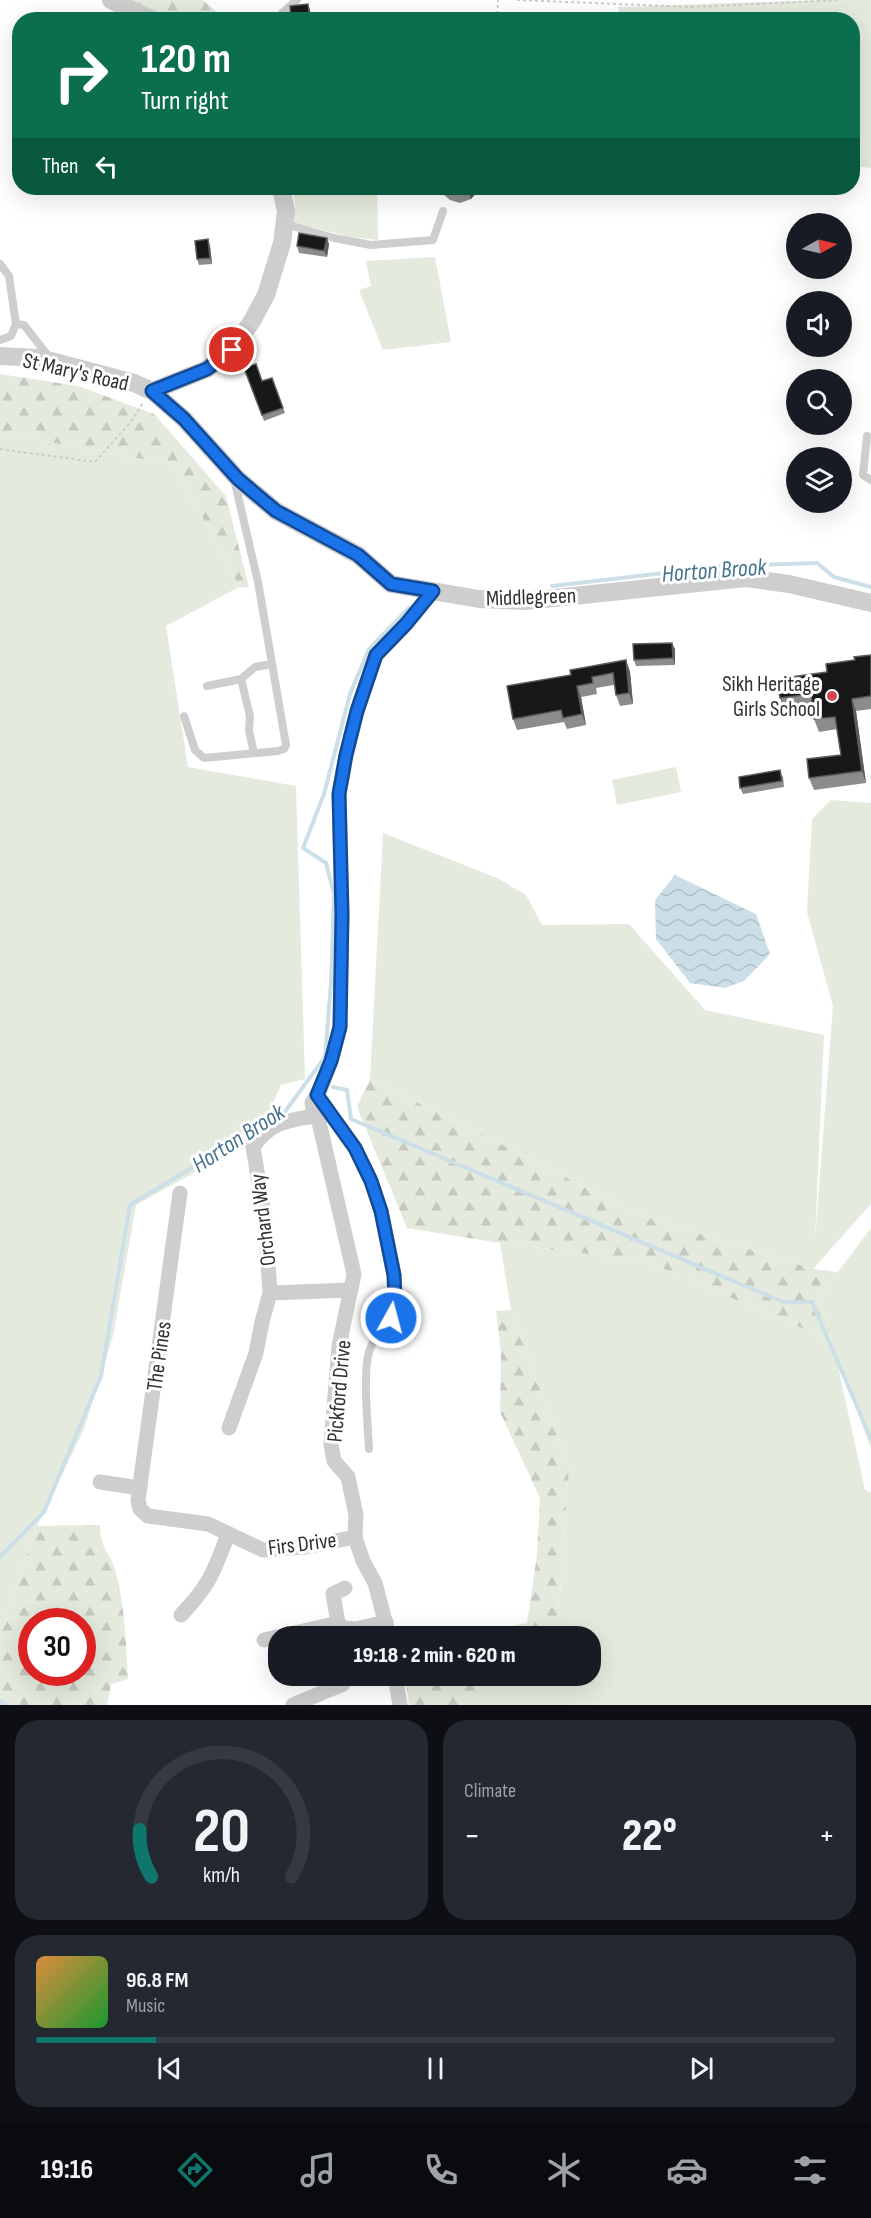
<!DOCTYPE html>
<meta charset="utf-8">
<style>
:root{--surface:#171b24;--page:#242831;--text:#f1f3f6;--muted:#9ea1a6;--line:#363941;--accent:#0f766e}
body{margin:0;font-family:"Sofia Sans Condensed",sans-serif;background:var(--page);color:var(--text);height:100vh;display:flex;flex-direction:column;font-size:22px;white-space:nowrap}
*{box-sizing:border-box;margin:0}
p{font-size:20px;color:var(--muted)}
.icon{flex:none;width:33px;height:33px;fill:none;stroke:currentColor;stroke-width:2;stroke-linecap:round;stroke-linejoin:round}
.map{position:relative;height:1705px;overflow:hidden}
.drawer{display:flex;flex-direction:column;gap:15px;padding:15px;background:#0d0f14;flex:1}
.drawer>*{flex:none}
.hud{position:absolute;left:12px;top:12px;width:848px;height:183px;border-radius:24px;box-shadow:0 6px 24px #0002;background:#0b6e4f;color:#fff;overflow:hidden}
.needle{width:39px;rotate:82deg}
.controls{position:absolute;left:786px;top:213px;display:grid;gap:12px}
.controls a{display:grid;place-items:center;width:66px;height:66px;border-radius:50%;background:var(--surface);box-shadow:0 6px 24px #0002;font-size:30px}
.speed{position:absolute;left:18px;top:1608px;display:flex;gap:12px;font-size:30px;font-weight:700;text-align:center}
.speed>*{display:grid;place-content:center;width:78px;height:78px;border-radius:50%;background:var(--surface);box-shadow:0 6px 24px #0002;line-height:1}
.speed .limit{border:9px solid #d22;background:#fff;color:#111}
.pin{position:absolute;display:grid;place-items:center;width:51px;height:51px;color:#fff;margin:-26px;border:3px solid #fff;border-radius:50%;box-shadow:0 2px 6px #0007}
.me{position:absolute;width:66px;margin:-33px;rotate:7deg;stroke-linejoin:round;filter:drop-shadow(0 0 4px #0008)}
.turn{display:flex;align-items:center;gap:21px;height:126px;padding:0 30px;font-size:27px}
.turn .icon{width:78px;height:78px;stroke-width:2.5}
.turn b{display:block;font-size:42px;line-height:51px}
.then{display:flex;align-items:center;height:57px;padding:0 30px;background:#0003;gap:12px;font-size:22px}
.big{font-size:45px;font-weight:800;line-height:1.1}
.drawer .tile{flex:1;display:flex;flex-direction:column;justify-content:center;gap:9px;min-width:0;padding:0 21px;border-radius:24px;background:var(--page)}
.drawer .dial{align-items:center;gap:0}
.dial svg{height:156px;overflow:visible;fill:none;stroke:var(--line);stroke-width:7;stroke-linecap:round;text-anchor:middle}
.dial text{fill:var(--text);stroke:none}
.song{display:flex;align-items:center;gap:18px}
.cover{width:72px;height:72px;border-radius:9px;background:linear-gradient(135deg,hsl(30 70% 55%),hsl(130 70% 35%))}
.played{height:6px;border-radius:3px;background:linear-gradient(90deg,var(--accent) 15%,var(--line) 15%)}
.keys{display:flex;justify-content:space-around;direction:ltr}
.heat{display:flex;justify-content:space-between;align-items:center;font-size:33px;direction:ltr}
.drawer .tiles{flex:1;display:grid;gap:15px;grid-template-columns:1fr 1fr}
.tile:last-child{grid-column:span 2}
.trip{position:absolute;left:268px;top:1626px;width:333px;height:60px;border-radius:24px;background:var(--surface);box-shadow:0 6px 24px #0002;font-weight:800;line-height:60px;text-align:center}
.tab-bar{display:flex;height:96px;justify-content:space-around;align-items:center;background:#090b0e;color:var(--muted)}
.tab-bar .icon{width:42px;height:42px}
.tab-bar .on{color:var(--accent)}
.tab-bar b{font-size:27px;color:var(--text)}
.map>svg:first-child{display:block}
.green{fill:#e5eade}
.forest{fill:url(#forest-firs);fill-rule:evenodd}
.water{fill:url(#water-waves)}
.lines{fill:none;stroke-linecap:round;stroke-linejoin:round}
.stream{stroke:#ccdfe8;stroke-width:4}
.path{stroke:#cbcbcb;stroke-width:2;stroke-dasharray:3 3;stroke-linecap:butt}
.service{stroke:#cecece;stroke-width:8}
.minor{stroke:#cecece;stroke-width:15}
.tertiary{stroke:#cecece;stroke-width:18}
.wall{fill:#8c8c8c}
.shaded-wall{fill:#5d5d5d}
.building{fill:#181818;stroke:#5d5d5d;stroke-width:1.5}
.route-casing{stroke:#114b97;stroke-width:15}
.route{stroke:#1a73e8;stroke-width:10}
.poi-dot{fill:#d74454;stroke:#fff;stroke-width:2}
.labels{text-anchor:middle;stroke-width:6;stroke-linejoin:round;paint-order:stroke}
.street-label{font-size:22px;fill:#313131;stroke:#fff}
.poi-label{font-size:22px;fill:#313131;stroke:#fff;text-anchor:end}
.water-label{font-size:24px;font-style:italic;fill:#45748d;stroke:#fff}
</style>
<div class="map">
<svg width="871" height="1705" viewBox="0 0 871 1705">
<defs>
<pattern id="forest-firs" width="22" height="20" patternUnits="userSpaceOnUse" patternTransform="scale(1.5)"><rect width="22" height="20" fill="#e5eade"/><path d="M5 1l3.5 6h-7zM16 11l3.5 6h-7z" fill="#c5c9bf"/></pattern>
<pattern id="water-waves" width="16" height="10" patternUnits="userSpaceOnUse" patternTransform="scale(1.5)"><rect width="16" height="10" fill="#ccdfe8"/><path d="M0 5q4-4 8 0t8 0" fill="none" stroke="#b0c0c7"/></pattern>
</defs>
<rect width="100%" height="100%" fill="#fff"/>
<g class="green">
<polygon points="826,0 871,0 871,168 852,166 852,20 619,19 618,7"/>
<polygon points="293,188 377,188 378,240 351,237 294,223 295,204"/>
<polygon points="435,257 451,342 383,350 359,290 371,286 366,261"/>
<polygon points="0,433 175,465 239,587 166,626 188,767 296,786 305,1079 281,1085 255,1143 201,1169 136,1205 113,1336 84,1429 37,1526 0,1636"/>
<polygon points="676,767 681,792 617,805 612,780"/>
<polygon points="831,800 871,803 871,1204 813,1269 637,1214 499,1143 370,1079 383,833 497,878 526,895 542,925 629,924 705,1010 824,1035 815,1240 833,1006 807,912 812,819"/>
<polygon points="871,1228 871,1449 834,1348 865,1490 871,1492 871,1705 475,1705 475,1676 591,1676 591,1636 557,1636 569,1467 511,1310 500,1243 645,1261 832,1341 819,1297"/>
</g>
<g class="forest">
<polygon points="129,0 203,0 225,19 164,19"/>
<polygon points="0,374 78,386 154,414 226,496 249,588 239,587 175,465 0,433"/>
<polygon points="370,1079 499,1143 637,1214 813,1269 838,1272 819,1297 832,1341 645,1261 500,1243 407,1228 357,1107"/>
<polygon points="511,1310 569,1467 557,1636 462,1636 527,1623 537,1555 540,1498 500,1412 501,1353 496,1311"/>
<path d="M 100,1525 C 100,1551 111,1552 116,1573 C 125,1607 126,1644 128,1679 L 111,1684 L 107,1705 L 0,1705 L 0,1636 L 37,1526 ZM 32,1622 L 82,1622 L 82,1672 L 32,1672 Z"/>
<polygon points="405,1676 475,1676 475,1705 409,1705"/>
</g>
<polygon class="water" points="675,875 756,914 770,954 744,981 725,988 690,983 656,939 655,900"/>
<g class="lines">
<g class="stream">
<polyline points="552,586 725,566 817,563 834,577 871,587"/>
<polyline points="333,1087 347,1090 351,1119 783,1302 812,1302 871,1439"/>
<polyline points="274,1119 284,1113 325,1057 331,983 334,894 326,863 303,848 324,794 350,694 369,649 409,608"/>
<polyline points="0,1557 44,1512 101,1376 130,1205 265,1124"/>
<polyline points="0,1701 6,1705"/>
</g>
<g class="path">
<polyline points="517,0 694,7 837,0"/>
<polyline points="497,20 498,0"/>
<polyline points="0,449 95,462 130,423 143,403"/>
</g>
<g class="service">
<polyline points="283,20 282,13 297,0"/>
<polyline points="285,224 334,238 371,245 433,240 443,211"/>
<polyline points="0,264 9,276 16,324 24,325 49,357"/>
<polyline points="0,340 11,336 16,324"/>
<polyline points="867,436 863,475 871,480"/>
<polyline points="241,679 250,716 249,731 254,753"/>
<polyline points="207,686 241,679 255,667 272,664"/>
<polyline points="184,716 195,750 204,758 278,751 284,749 286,745 258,582 235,483"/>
<path d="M 369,1449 C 368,1426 362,1370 370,1349 C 374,1337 382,1328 391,1318"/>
</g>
<g class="minor">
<polyline points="317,1095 355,1148 371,1181 381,1211 394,1275 395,1299 391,1318"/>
<polyline points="180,1193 138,1500 140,1509 148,1516 208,1524 263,1550 305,1547 355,1537"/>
<polyline points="270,1293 351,1290"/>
<path d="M 229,1428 L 256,1353 L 262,1322 L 270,1293 L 265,1219 L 253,1147 C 271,1122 285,1121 314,1116"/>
<polyline points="100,1482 140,1488"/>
<polyline points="345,1588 333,1594 338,1623 343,1628 356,1629 386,1622"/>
<path d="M 181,1615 C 209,1586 214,1572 228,1534"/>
<polyline points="389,1636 375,1583 363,1561 355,1537 356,1515 348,1477 334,1461 331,1444 339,1346 354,1274 319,1122 314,1116 312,1103 321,1088 331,1061 340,1027 342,914 339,794 346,755 357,711 376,655 406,624 433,591"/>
<polyline points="264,1640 338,1623"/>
<polyline points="395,1676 400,1705"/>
<polyline points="293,1705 343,1684"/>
</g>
<g class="tertiary">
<polyline points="111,0 153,20"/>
<polyline points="0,356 38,358 51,361 134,383 152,391 184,419 238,479 276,511 358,555 391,584 479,599 525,601 746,578 789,584 871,603"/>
<polyline points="152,391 207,369 232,350 252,321 266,295 282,243 286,211 281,188"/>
</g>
</g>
<g class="wall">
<polygon points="440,188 479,188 478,191 471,199 460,203 450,200 442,193"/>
<polygon points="208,239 210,246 212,264 199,265 197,259"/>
<polygon points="329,244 327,257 299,253 297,246"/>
<polygon points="244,368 262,381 272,378 285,413 264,421"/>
<polygon points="675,649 675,665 636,666 634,660"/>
<polygon points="871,655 871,709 856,711 866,783 814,790 809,778 841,755 837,729 819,732 814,719 813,707 784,711 780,698 827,672 855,660"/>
<polygon points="626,660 630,672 633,704 620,706 616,695 614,685 596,688 597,694 581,697 586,725 567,729 564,722 517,730 513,719 571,675"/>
<polygon points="783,776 784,787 743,794 740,788"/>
</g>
<g class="shaded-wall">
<polygon points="308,4 310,10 311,20 310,20"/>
<polygon points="470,188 479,188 478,191 471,199 467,190"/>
<polygon points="327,238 329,244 327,257 324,251"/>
<polygon points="208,239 210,246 212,264 210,258"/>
<polygon points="672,643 675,649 675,665 673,658"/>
<polygon points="626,660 630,672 633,704 629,693"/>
<polygon points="577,686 581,697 586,725 582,714"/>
<polygon points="852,699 856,711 866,783 862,771"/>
</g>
<g class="building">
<polygon points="308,4 310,20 291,20 290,6"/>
<polygon points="442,188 470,188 467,190 457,193 446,191"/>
<polygon points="299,233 327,238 324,251 297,246"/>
<polygon points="208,239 210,258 197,259 195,241"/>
<polygon points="256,364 262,381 272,378 283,408 262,415 244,368"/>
<polygon points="672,643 673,658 634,660 633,644"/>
<polygon points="871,655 871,696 852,699 862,771 809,778 807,759 841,755 835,717 814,719 811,694 780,698 777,679 827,672 826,664 855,660 854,657"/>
<polygon points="626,660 629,693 616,695 613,673 592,677 593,683 577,686 582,714 563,718 561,710 513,719 507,686 571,675 570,670"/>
<polygon points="780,770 782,781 740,788 739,777"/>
</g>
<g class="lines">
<g class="route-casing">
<polyline id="route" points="232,350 207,369 152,391 184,419 238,479 276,511 358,555 391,584 433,591 406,624 376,655 357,711 346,755 339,794 342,914 340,1027 331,1061 317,1095 355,1148 371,1181 381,1211 394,1275 395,1299 391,1318"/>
</g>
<use href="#route" class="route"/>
</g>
<circle class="poi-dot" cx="832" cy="696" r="6"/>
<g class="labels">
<g class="street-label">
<text transform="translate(76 371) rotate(13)" y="8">St Mary's Road</text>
<text transform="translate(531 596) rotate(-2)" y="8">Middlegreen</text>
<text transform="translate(262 1220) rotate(-97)" y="8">Orchard Way</text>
<text transform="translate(158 1356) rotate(-82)" y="8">The Pines</text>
<text transform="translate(338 1391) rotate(-85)" y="8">Pickford Drive</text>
<text transform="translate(302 1543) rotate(-7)" y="8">Firs Drive</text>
</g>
<g class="poi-label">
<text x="820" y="691">Sikh Heritage<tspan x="820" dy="25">Girls School</tspan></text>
</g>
<g class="water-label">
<text transform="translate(714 570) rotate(-4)" y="8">Horton Brook</text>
<text transform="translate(238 1138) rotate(-33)" y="8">Horton Brook</text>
</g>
</g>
</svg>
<div class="controls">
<a><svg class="needle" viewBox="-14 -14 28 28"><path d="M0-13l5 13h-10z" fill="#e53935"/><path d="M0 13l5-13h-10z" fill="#9ea1a6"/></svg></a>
<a><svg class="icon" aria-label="sound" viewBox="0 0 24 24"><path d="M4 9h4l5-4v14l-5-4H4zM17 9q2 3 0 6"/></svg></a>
<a><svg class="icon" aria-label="search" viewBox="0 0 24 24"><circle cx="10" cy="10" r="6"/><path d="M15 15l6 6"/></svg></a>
<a><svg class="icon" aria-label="layers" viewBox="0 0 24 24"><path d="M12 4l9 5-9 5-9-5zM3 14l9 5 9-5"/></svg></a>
</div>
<div class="speed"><div class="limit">30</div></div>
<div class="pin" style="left:232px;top:350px;background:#d93025"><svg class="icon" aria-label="arrive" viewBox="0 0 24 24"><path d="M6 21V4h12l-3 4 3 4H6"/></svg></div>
<svg class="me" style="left:391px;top:1318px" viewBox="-20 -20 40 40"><circle r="17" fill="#1a73e8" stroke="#fff" stroke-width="3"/><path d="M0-11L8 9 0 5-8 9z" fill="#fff"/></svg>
<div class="trip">19:18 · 2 min · 620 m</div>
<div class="hud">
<div class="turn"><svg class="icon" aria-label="right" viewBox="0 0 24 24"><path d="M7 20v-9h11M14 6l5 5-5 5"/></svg><div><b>120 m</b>Turn right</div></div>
<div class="then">Then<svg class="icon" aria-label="left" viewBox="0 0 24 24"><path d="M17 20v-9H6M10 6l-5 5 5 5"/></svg></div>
</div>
</div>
<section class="drawer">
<div class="tiles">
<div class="tile dial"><svg viewBox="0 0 100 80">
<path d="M14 69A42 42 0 1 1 86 69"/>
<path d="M14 69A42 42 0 0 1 8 45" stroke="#0f766e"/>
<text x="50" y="56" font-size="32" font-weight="700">20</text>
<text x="50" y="72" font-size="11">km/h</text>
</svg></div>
<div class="tile"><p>Climate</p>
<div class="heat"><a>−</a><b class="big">22°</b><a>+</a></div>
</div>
<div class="tile">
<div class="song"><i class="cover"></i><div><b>96.8 FM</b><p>Music</p></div></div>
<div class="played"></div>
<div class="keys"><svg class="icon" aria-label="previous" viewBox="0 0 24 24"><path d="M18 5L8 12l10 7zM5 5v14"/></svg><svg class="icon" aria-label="pause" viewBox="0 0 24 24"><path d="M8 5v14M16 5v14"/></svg><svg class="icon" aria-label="next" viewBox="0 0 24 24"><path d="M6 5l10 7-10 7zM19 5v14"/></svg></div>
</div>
</div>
</section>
<nav class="tab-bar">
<b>19:16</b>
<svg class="icon on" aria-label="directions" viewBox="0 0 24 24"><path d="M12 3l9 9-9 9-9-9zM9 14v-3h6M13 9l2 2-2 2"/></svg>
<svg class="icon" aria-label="music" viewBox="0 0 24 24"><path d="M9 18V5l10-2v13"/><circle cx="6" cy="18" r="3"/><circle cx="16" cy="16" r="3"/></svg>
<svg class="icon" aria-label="phone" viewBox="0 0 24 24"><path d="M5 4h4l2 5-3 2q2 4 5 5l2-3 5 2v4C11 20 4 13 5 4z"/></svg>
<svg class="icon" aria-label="climate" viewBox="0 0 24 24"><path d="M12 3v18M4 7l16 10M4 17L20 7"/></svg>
<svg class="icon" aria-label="car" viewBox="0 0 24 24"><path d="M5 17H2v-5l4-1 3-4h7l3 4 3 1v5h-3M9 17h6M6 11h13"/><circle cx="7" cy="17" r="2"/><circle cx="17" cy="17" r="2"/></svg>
<svg class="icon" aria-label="filters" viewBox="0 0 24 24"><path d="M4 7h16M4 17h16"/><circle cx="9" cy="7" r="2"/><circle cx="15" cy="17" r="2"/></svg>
</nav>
